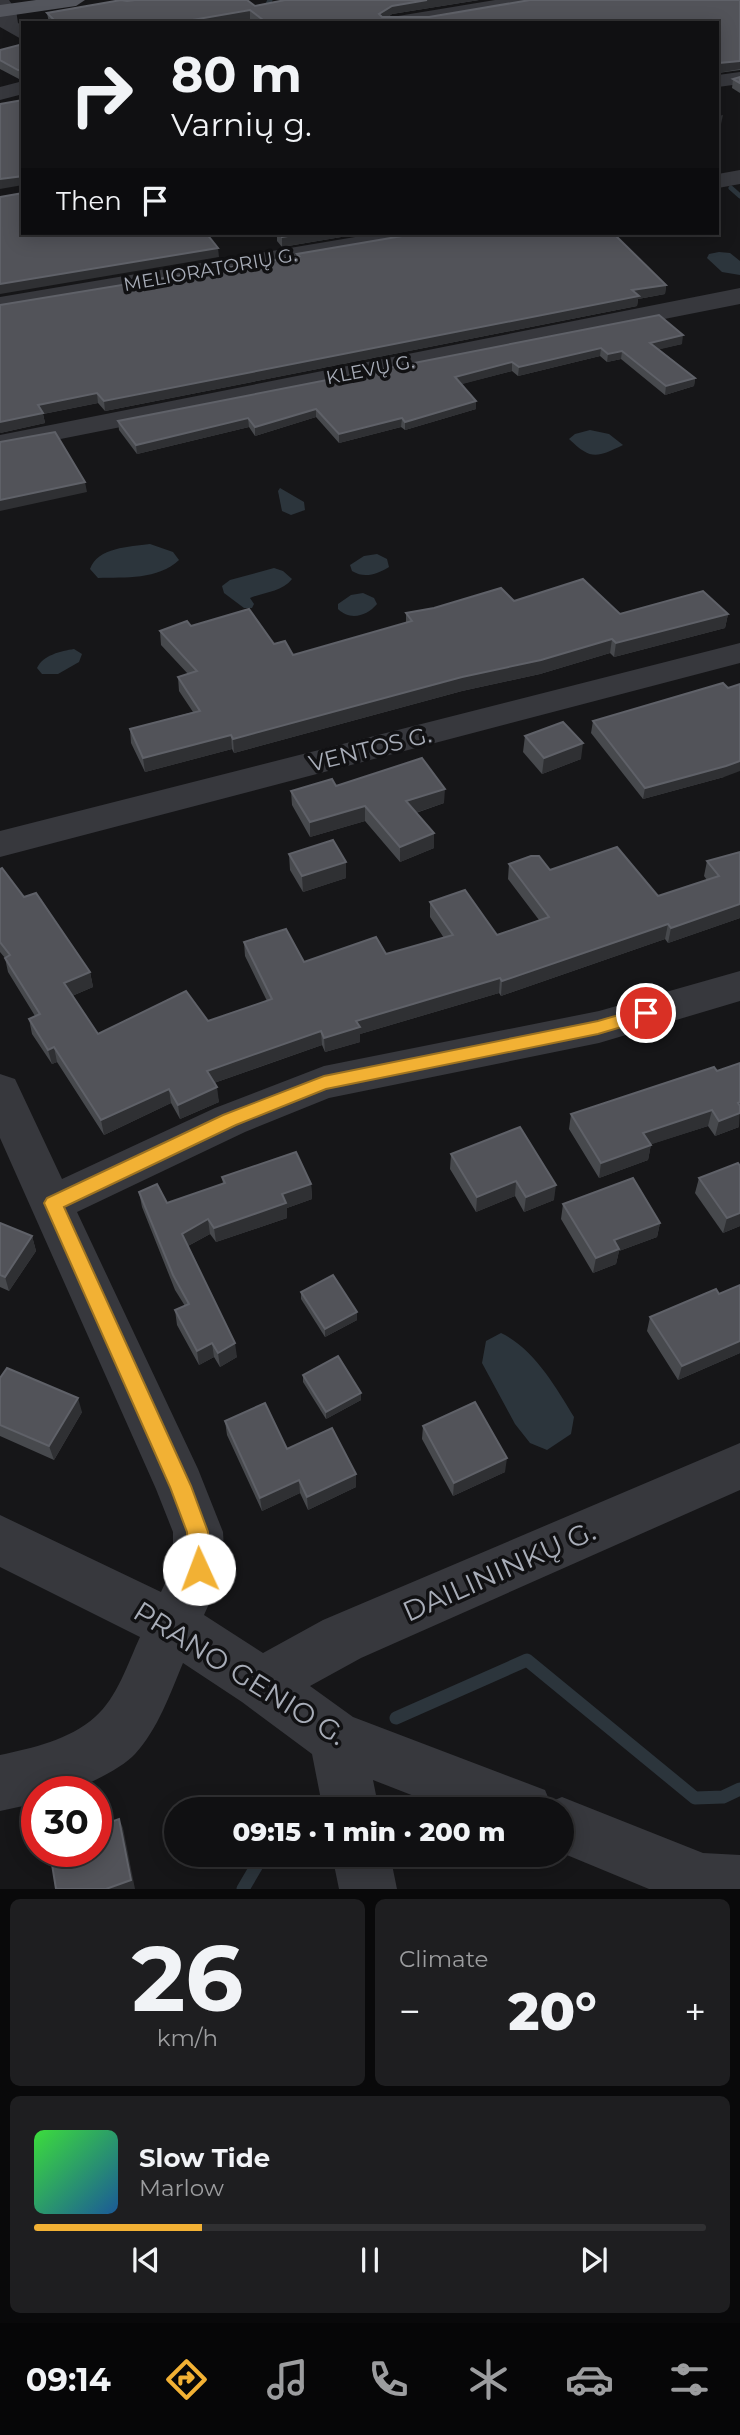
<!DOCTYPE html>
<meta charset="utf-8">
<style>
:root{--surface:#101012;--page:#1e1e20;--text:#f1f3f6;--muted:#9c9d9f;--line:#303032;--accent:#f2b134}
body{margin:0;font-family:Montserrat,sans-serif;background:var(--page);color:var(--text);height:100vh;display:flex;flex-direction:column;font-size:26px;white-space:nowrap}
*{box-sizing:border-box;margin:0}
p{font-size:23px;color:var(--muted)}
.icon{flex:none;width:38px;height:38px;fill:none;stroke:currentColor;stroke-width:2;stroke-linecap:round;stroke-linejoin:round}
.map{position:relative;height:1889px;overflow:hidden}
.sheet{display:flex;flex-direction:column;gap:10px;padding:10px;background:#09090a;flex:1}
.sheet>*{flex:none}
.hud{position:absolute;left:21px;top:21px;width:698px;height:214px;border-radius:0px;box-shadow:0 4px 18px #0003,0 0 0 2px var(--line);background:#101012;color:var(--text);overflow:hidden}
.speed{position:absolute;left:21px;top:1776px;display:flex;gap:14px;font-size:35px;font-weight:700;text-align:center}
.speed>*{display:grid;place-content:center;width:91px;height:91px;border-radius:50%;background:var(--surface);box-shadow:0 4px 18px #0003,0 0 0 2px var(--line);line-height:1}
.speed .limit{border:10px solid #d22;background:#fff;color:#111}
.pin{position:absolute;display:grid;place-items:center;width:60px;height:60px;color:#fff;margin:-30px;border:4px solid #fff;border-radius:50%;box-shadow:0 2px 7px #0007}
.me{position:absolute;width:77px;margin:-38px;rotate:358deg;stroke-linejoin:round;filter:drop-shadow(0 0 5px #0008)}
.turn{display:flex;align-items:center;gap:24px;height:147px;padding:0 35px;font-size:32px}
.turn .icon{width:91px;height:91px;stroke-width:2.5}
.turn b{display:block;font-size:49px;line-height:60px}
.then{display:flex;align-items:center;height:66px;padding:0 35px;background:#0003;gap:14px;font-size:26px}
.big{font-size:52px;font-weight:800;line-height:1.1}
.sheet .card{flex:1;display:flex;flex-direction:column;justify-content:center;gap:10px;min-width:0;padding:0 24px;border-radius:10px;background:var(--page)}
.sheet .dial{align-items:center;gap:0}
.dial b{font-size:91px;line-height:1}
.song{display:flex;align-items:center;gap:21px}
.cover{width:84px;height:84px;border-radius:10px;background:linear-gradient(135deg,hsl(120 70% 55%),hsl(210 70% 35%))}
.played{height:7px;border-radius:4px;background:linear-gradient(90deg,var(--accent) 25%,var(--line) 25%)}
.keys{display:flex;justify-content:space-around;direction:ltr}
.heat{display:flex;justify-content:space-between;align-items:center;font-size:38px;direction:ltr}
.sheet .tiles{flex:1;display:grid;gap:10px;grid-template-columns:1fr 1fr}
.card:last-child{grid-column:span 2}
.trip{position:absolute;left:164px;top:1797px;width:410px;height:70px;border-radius:35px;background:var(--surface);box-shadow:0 4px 18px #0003,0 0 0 2px var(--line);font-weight:800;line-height:70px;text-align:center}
.tab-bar{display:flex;height:112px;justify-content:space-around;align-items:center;background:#060607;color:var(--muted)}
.tab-bar .icon{width:49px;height:49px}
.tab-bar .on{color:var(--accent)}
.tab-bar b{font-size:32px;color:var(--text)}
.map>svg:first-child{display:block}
.water{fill:#2c353c}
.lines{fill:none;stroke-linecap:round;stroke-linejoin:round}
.stream-far1{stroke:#2c353c;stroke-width:5}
.stream{stroke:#2c353c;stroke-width:13}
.minor{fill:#37383d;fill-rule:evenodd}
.major{fill:#53555c;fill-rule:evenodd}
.wall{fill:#47494d}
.shaded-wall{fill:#2f3033}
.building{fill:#525359;stroke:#5f6168;stroke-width:2}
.route{fill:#f2b134;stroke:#9d7322;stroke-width:2}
.labels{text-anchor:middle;stroke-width:7;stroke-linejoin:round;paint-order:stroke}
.far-street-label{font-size:19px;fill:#a8adb8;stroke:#111113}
.street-label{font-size:23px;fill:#a8adb8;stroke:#111113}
.near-street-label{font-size:28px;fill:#a8adb8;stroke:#111113}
</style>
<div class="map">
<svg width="740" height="1889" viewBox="0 0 740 1889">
<rect width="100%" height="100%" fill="#161618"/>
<g class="water">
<polygon points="719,252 730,253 740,261 740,275 722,272 707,258 709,254"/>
<path d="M 590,430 L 609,434 L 623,445 C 596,458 591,460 569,439 L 575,434 Z"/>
<polygon points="280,488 304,502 305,510 291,515 282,511 278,491"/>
<path d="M 150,544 L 173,552 L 179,560 C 158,580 125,577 98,578 L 90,569 C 98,547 129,547 150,544 Z"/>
<path d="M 377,554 L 387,559 L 389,567 C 377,574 365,579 352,571 L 350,565 L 364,556 Z"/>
<path d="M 274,568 L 283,571 L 292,579 C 282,592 264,592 250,598 L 254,604 L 252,608 L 244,608 L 224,593 L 222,586 L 230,580 Z"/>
<path d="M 363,593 L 374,598 L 377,604 C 367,616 350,621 338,609 L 338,604 L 351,595 Z"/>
<path d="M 74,649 L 82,654 L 79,662 L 58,674 L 42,674 L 37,668 C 43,655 61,651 74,649 Z"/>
<path d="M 501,1333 C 533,1348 556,1387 574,1417 L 571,1434 L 547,1450 L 530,1443 L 515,1424 L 482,1363 L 486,1341 Z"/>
</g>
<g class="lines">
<g class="stream-far1">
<polyline points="259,23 270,0"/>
<polyline points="731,188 740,196"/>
</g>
<g class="stream">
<polyline points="396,1718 527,1660 695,1798 723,1797 740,1789"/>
<polyline points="243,1889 263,1855"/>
</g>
<g class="minor">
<polygon points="0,0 9,0 16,10 18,23 23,26 23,40 0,27"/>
<polygon points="495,0 538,0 529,6 428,23 382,23 392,17"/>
<polygon points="740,72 740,84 718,87 718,75"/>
<polygon points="23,81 23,94 0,100 0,87"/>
<polygon points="740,170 740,184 718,188 718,174"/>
<polygon points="379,233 431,233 427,238 419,240 0,313 0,297"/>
<polygon points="740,288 740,304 0,451 0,435"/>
<polygon points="740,643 740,663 0,857 0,831"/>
<path d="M 740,971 L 740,1001 L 599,1043 L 329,1098 L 245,1132 L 77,1212 L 198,1469 L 223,1532 L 225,1568 L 204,1615 L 263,1653 L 323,1620 L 740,1443 L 740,1490 L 361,1658 L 310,1686 L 353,1717 L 545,1790 L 550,1802 L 562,1797 L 703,1853 L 740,1855 L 740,1889 L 649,1889 L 562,1853 L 562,1810 L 450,1810 L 373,1780 L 379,1810 L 323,1810 L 312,1754 L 242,1702 L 183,1663 C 170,1694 158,1729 135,1754 C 123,1768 82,1788 64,1792 C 56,1794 45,1792 37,1792 L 37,1803 L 0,1811 L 0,1755 C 33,1748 69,1740 95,1717 C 117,1698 128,1663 140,1637 L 0,1567 L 0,1515 L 161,1592 L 173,1566 L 173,1532 L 156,1489 L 0,1138 L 0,1074 L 15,1079 L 62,1179 L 215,1108 L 324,1066 L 599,1011 Z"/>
<polygon points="332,1855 390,1855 397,1889 339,1889"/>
</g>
<polygon class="major" points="36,0 85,0 76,6 0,17 0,5"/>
</g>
<g class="wall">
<polygon points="285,0 479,0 392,14 388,17 429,17 740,0 740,70 718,73 718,23 255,23 250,19 227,23 49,23 47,13 127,1 255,6"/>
<polygon points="23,44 23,79 19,79 0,69 0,50"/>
<polygon points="740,77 740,93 732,88 733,79"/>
<polygon points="277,233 365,233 282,247 277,241"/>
<polygon points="297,254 666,285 665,294 638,299 637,306 105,411 98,403 43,414 45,423 0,433 297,256"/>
<polygon points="659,315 682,344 659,349 695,378 694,386 665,395 621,359 607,362 600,356 518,376 512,371 461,384 476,409 405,430 401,427 339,443 316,417 255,436 249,427 137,454 119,430 118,421"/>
<polygon points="514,601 620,614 728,614 725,628 614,657 610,653 540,674 462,691 234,753 232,749 145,772 131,743 130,729 193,712 179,691 178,677 188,674 161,645 160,631 191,626 274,644 293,655 406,623 406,613"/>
<polygon points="593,721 724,777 643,799 591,733"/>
<polygon points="525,736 581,759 542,774 523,752"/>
<polygon points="336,786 444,803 416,813 434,848 400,862 365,821 310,837 292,805 291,791"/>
<polygon points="740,852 740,918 668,943 665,939 501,996 499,993 360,1034 360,1042 325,1052 322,1045 214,1083 219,1102 180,1119 171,1103 104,1135 57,1062 52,1064 32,1034 29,1019 35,1016 8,972 5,958 0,952 0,869 90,972 93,987 72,996 98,1034 208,1021 267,1001 245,956 244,942 304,962 386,954 444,938 430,917 430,902 497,935 539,920 508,879 509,864 550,870 658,896 707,880 704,876 707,861"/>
<polygon points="289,854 346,862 346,878 303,892 290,870"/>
<polygon points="740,1063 739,1127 715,1136 708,1126 651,1144 648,1160 599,1178 569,1129 571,1114 717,1071"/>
<polygon points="520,1127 554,1200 524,1212 515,1196 476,1212 450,1169 451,1154"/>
<polygon points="740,1166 740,1226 723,1233 695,1193 699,1178"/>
<polygon points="222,1177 311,1184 312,1199 287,1208 287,1218 216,1242 210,1234 188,1246 237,1357 220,1367 214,1357 199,1365 177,1325 175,1310 185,1306 175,1290 142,1207 139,1192 167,1203 223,1184"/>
<polygon points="563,1204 660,1223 657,1237 619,1251 616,1264 593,1273 561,1219"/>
<polygon points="0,1223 32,1236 36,1251 9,1291 0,1287"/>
<polygon points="740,1285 740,1353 678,1380 647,1331 650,1317 719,1294"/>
<polygon points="301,1292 357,1312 357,1320 325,1337 301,1299"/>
<polygon points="303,1375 361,1400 326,1419 303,1382"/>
<polygon points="0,1378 82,1412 54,1460 0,1436"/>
<polygon points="225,1421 287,1449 356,1474 356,1487 308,1510 300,1493 262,1511 227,1435"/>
<polygon points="423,1426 505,1472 453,1496 422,1439"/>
</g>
<g class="shaded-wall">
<polygon points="427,0 479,0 392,14 379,23 379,14 392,6"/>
<polygon points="250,10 250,19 227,23 175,23"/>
<polygon points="740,61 740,69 718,73 718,66 719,63"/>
<polygon points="723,115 721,124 718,125 718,116"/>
<polygon points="23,176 23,185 0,189 0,179"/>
<polygon points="307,233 365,233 282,247 282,237"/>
<polygon points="218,248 219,257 0,294 0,284"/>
<polygon points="666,285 665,294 638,299 637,306 105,411 104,401 632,290"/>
<polygon points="683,335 682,344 649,352 650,343"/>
<polygon points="601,348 600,356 518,376 519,367"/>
<polygon points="622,351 621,359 607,362 608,354"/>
<polygon points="512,362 512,371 455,386 455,377"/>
<polygon points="695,378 694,386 665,395 666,386"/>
<polygon points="97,393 98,403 43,414 45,423 0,433 0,422 38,405"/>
<polygon points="476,401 476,409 405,430 405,422"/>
<polygon points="316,409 316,417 255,436 255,427"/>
<polygon points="248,418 249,427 137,454 136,445"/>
<polygon points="402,418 401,427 339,443 339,434"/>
<polygon points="85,482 87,492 0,511 0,500"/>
<polygon points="728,614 725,628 614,657 616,643"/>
<polygon points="612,639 610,653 540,674 462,691 234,753 233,739 462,677"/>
<polygon points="231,735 232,749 145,772 143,758"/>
<polygon points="583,743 581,759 542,774 544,758"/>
<polygon points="740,761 740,771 724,777 643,799 645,788"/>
<polygon points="445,789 444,803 406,816 406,801"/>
<polygon points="365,806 365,821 310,837 310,822"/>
<polygon points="434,833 434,848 400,862 400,847"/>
<polygon points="346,862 346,878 303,892 302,876"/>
<polygon points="740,904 740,918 668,943 671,928"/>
<polygon points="668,924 665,939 501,996 502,981"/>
<polygon points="90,972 93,987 67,998 64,983"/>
<polygon points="500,978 499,993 360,1034 360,1042 325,1052 324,1038 356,1021"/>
<polygon points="321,1031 322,1045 208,1085 207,1071"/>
<polygon points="54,1047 57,1062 52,1064 48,1050"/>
<polygon points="217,1087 219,1102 180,1119 178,1105"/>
<polygon points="169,1089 171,1103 104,1135 101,1120"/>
<polygon points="740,1102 739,1127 715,1136 719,1121"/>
<polygon points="712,1110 708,1126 640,1148 643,1133"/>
<polygon points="651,1145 648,1160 599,1178 601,1163"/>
<polygon points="516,1181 515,1196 476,1212 477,1197"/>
<polygon points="311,1184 312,1199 287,1208 287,1218 216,1242 214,1228 282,1194"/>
<polygon points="556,1185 554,1200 524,1212 526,1197"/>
<polygon points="740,1213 740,1226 723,1233 727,1218"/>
<polygon points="208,1219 210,1234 184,1248 182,1234"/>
<polygon points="660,1223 657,1237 619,1251 616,1264 593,1273 596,1258 614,1240"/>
<polygon points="32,1236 36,1251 9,1291 5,1277"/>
<polygon points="357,1312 357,1320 325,1337 325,1329"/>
<polygon points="740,1336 740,1353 678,1380 682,1366"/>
<polygon points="212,1343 214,1357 199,1365 197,1351"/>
<polygon points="235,1343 237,1357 220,1367 218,1353"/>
<polygon points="361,1393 361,1400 326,1419 326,1412"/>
<polygon points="78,1398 82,1412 54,1460 49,1446"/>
<polygon points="507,1458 505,1472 453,1496 454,1483"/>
<polygon points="356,1474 356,1487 308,1510 307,1497"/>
<polygon points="299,1480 300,1493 262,1511 260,1498"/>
<polygon points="119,1819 123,1828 135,1889 106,1889"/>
</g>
<g class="building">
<polygon points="121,0 127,1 135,0 247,0 255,6 285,0 427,0 392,6 379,14 382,17 429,17 530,0 740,0 740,61 719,63 718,66 718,23 267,23 250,10 175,23 57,23 47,13"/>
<polygon points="23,44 23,70 18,70 0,60 0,50"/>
<polygon points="740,77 740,83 733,79"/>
<polygon points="23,100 23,176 0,179 0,104"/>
<polygon points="23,193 23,233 206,233 218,248 0,284 0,197"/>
<polygon points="278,233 307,233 282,237"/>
<polygon points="420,233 613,233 666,285 632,290 639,296 104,401 97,393 38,405 43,413 0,422 0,305 299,256 297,254"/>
<polygon points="659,315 683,335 650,343 695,378 666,386 622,351 608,354 601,348 519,367 512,362 455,377 476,401 405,422 402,418 339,434 316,409 255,427 248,418 136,445 118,421"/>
<polygon points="55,432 85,482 0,500 0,442"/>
<polygon points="583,579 620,614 703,591 728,614 616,643 612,639 541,660 462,677 233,739 231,735 143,758 130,729 200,711 178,677 197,671 160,631 187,621 191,626 249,609 274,644 285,641 293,655 412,621 406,613 434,608 501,588 514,601"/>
<polygon points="723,683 728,688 740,684 740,761 726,766 645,788 593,721"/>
<polygon points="563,722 583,743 544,758 525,736"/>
<polygon points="422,758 445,789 406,801 434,833 400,847 365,806 310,822 291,791 332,779 336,786"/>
<polygon points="333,840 346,862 302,876 289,854"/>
<polygon points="617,847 658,896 719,876 707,861 740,852 740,904 671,928 668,924 502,981 500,978 356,1021 360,1027 324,1038 321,1031 207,1071 217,1087 178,1105 169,1089 101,1120 54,1047 48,1050 29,1019 40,1014 5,958 10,955 0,942 0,869 2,868 24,897 36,893 90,972 64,983 98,1034 186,991 208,1021 272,999 244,942 286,929 304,962 376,937 386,954 453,935 430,902 465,890 497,935 549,917 509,864 531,856 539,856 550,870"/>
<polygon points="740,1063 740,1102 738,1103 740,1106 740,1113 719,1121 712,1110 643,1133 651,1145 601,1163 571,1114 714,1067 717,1071"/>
<polygon points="520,1127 556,1185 526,1197 516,1181 477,1197 451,1154"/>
<polygon points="296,1152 311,1184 282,1194 286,1203 214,1228 208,1219 182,1234 235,1343 218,1353 212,1343 197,1351 175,1310 189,1304 173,1275 139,1192 157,1184 167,1203 225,1183 222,1177"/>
<polygon points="738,1163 740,1166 740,1213 727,1218 699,1178"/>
<polygon points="633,1178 660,1223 614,1240 619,1249 596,1258 563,1204"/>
<polygon points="0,1223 32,1236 5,1277 0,1275"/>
<polygon points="333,1275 357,1312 325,1329 301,1292"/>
<polygon points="740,1285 740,1341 682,1366 650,1317 716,1289 719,1294"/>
<polygon points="338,1356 361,1393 326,1412 303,1375"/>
<polygon points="7,1368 78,1398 49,1446 0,1425 0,1378"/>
<polygon points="475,1402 507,1458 454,1483 423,1426"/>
<polygon points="265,1403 287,1449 332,1428 356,1474 307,1497 299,1480 260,1498 225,1421"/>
<polygon points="119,1819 131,1880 106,1889 56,1889 50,1852 96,1852 96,1827"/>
</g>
<polygon class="route" points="646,1007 654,1013 652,1018 598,1034 326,1089 236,1125 64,1207 191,1486 208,1532 209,1569 206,1576 199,1579 191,1576 188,1569 187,1532 170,1487 44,1203 47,1198 223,1115 324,1076 598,1021"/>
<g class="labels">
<g class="far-street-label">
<text transform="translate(210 269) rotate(-10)" y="7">MELIORATORIŲ G.</text>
<text transform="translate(370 369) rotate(-11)" y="7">KLEVŲ G.</text>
</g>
<g class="street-label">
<text transform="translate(370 749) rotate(-14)" y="8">VENTOS G.</text>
</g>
<g class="near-street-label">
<text transform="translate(499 1571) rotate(-24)" y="10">DAILININKŲ G.</text>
<text transform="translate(240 1673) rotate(32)" y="10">PRANO GENIO G.</text>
</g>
</g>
</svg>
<div class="speed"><div class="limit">30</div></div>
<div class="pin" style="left:646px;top:1013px;background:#d93025"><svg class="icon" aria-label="arrive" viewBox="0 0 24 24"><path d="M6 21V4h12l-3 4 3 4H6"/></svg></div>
<svg class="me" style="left:199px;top:1569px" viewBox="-20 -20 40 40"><circle r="19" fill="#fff"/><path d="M0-13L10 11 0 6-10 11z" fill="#f2b134"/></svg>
<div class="trip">09:15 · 1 min · 200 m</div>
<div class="hud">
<div class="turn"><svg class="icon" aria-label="right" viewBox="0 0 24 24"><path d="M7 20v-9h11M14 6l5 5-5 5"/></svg><div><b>80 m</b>Varnių g.</div></div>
<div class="then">Then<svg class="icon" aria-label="arrive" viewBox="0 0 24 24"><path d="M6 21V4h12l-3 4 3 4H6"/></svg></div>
</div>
</div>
<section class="sheet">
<div class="tiles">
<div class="card dial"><b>26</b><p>km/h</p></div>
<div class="card"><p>Climate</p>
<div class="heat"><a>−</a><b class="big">20°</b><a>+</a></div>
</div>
<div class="card">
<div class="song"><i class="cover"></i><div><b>Slow Tide</b><p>Marlow</p></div></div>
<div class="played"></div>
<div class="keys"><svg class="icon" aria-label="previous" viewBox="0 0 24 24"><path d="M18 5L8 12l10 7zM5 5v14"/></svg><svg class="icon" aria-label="pause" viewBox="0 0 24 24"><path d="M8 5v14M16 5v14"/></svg><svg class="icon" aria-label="next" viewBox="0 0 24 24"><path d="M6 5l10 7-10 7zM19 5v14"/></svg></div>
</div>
</div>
</section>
<nav class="tab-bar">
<b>09:14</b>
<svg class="icon on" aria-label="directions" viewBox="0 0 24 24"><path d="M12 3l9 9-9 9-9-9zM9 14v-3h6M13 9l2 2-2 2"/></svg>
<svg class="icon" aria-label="music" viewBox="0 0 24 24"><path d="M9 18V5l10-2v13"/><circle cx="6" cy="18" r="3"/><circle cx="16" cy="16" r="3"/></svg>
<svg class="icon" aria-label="phone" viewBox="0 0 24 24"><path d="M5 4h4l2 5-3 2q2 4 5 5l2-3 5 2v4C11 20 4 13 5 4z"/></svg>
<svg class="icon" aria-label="climate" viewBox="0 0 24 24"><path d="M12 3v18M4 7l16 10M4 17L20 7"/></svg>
<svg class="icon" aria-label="car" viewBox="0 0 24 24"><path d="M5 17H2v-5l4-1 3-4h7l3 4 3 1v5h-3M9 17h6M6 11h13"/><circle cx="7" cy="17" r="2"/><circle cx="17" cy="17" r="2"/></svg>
<svg class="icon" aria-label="filters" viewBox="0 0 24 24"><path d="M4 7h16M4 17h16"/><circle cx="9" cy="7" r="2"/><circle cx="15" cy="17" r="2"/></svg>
</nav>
